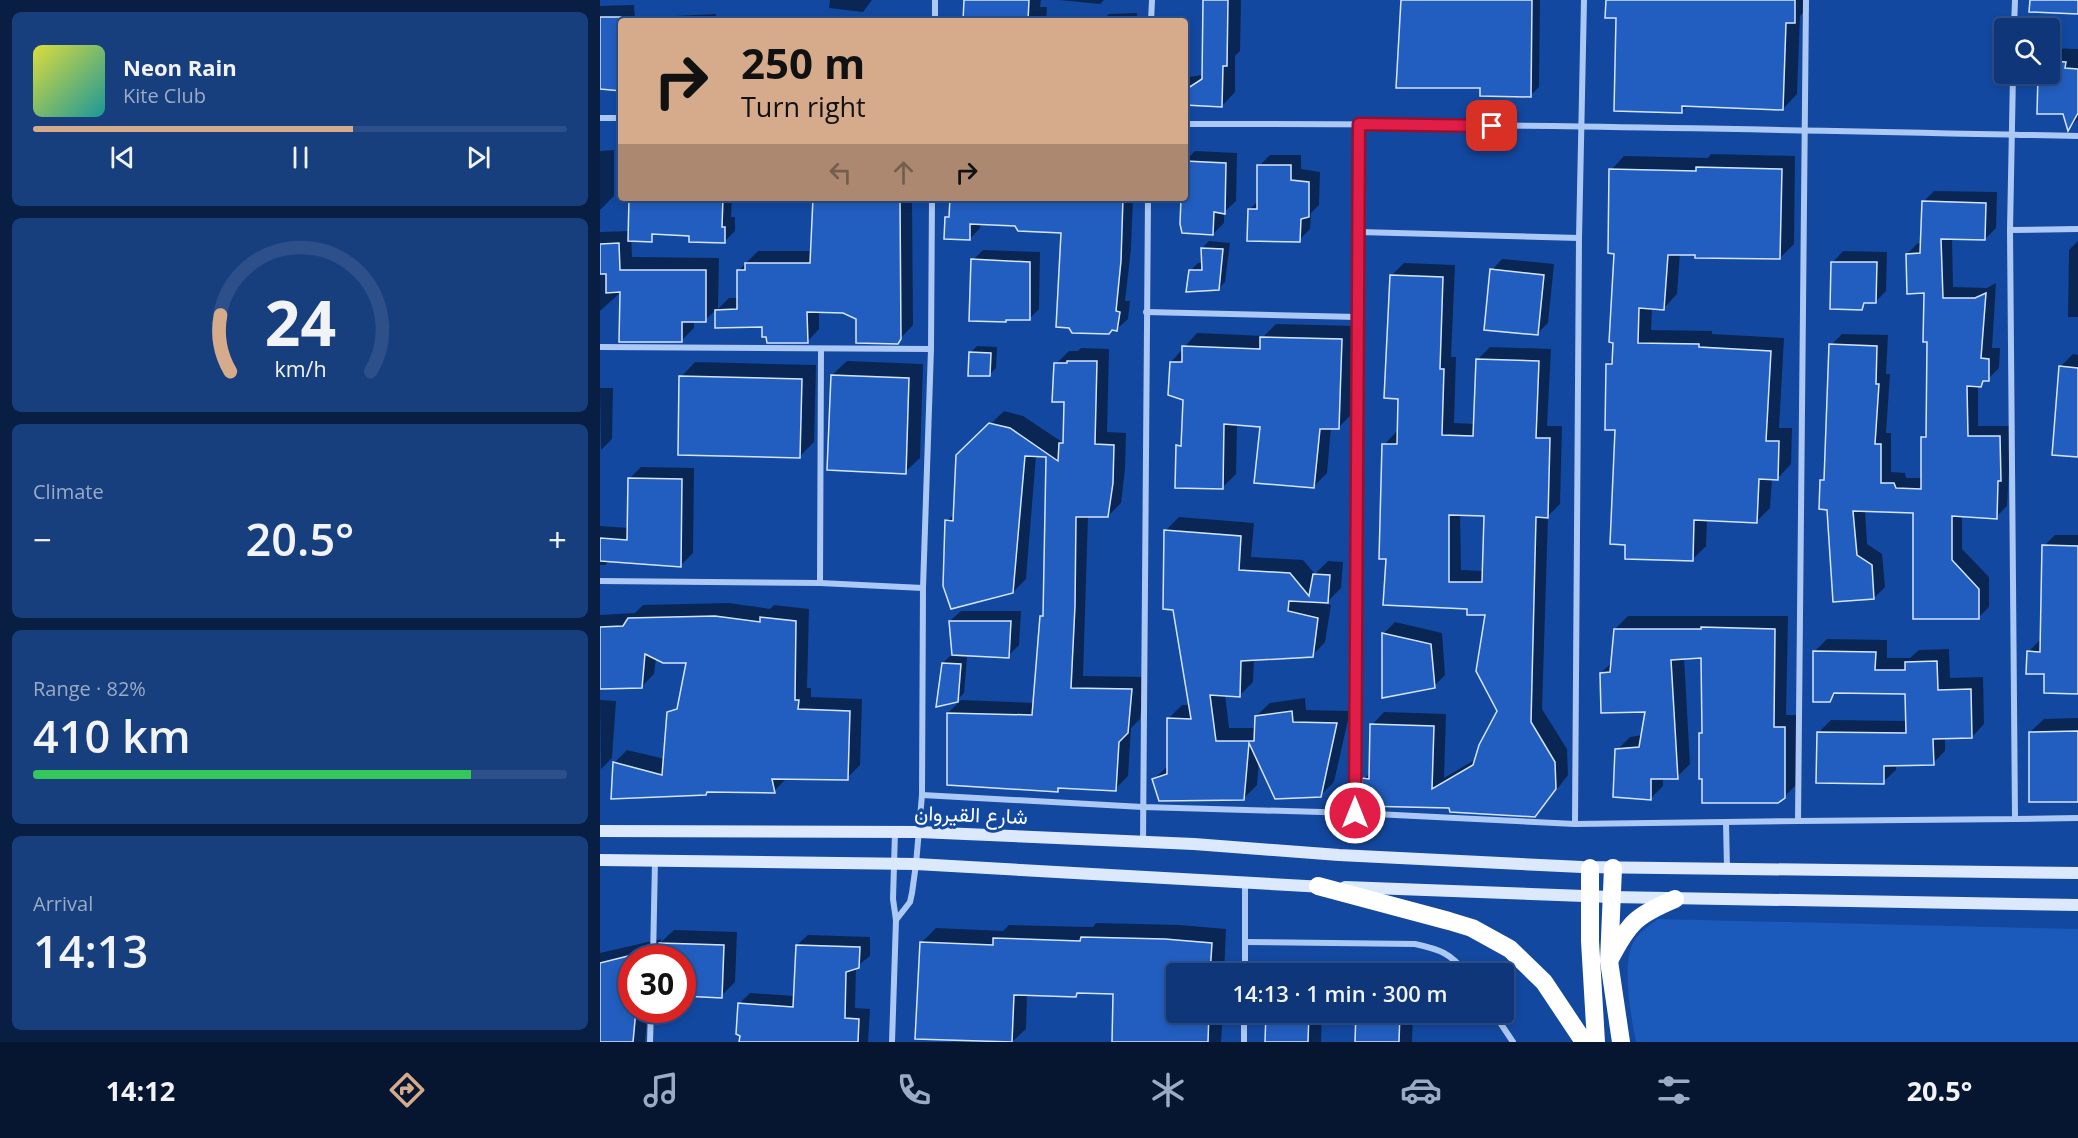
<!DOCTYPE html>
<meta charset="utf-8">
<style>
:root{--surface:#0e3678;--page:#173e7d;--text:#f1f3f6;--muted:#9babc6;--line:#2e508a;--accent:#d6ab8b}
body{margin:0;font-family:"Open Sans",Vazirmatn,sans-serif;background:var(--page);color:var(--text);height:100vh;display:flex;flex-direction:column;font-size:22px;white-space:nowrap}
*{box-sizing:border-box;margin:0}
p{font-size:20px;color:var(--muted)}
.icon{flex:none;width:33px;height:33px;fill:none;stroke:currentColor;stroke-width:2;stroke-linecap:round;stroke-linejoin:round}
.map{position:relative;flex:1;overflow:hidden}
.side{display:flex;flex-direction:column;gap:12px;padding:12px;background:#081e42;width:600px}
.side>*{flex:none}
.hud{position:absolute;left:18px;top:18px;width:570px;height:183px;border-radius:6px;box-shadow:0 3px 9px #0003,0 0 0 2px var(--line);background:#d6ab8b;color:#111;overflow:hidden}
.tools{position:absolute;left:1394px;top:18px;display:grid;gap:12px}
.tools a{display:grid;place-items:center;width:66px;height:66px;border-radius:6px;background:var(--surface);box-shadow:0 3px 9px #0003,0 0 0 2px var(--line);font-size:30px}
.speed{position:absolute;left:18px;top:945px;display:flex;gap:12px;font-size:30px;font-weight:700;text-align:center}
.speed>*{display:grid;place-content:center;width:78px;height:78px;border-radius:50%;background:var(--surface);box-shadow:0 3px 9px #0003,0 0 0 2px var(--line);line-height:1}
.speed .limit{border:9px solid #d22;background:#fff;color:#111}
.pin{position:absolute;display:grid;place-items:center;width:51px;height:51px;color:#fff;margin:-26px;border-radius:12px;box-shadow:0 3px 9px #0006}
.me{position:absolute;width:66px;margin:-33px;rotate:0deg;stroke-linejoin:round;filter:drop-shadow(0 0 4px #0008)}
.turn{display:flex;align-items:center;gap:21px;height:126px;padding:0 24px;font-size:27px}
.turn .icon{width:78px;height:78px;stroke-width:2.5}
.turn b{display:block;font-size:42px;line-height:51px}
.lanes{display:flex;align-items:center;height:57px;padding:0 24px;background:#0003;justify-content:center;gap:30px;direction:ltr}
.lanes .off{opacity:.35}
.big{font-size:45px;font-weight:600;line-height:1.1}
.side .tile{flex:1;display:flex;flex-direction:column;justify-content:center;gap:9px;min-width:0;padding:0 21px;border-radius:9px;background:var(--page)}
.side .dial{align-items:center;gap:0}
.dial svg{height:156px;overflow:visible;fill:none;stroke:var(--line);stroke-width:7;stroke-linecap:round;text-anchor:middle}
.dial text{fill:var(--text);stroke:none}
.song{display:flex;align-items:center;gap:18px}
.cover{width:72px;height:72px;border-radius:9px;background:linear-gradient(135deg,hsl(60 70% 55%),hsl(180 70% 35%))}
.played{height:6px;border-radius:3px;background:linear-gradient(90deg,var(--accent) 60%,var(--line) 60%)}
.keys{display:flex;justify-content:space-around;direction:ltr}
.heat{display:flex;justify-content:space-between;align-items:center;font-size:33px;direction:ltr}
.charge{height:9px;border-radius:4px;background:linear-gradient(90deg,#34c759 82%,var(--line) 0)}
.trip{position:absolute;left:566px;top:963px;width:348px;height:60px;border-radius:6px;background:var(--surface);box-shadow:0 3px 9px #0003,0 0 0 2px var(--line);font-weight:600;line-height:60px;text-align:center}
.tabs{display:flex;height:96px;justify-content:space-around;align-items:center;background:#061630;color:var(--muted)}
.tabs .icon{width:42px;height:42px}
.tabs .current{color:var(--accent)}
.tabs b{font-size:27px;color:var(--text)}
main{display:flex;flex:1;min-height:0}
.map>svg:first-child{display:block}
.green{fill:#1b59ba}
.shadow{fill:#0007;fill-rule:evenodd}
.building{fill:#225ebf;stroke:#d5e5fe;stroke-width:1.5;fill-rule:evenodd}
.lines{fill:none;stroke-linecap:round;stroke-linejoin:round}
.street{stroke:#acc8f4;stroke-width:6}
.secondary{stroke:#dce9fd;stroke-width:12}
.highway{stroke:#fff;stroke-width:18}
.route-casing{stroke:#92132f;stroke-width:15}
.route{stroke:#e11d48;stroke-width:10}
.labels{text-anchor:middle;stroke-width:6;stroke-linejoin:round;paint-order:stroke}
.street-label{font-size:21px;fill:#fff;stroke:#1348a0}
</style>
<main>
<section class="side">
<div class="tile">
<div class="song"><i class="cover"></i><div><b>Neon Rain</b><p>Kite Club</p></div></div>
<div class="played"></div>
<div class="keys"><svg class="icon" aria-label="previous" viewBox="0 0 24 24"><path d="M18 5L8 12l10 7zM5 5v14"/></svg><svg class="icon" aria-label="pause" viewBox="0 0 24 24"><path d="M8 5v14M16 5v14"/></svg><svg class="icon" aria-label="next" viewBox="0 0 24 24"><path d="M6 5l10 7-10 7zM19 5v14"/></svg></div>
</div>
<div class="tile dial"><svg viewBox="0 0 100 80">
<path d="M14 69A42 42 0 1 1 86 69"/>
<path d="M14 69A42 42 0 0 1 9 40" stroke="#d6ab8b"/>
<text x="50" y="56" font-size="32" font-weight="700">24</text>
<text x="50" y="72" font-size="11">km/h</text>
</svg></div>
<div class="tile"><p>Climate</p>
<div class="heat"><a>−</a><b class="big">20.5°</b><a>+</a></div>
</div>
<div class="tile"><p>Range · 82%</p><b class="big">410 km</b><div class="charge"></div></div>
<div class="tile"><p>Arrival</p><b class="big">14:13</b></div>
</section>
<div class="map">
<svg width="1478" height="1042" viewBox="0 0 1478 1042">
<rect width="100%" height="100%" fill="#1348a0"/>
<path class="green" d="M 1058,919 L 1478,929 L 1478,1042 L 1036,1042 C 1031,1018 1021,962 1034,941 C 1040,931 1049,926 1058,919 Z"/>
<g class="shadow">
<polygon points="230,0 272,0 263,12 229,8"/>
<polygon points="365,0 441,0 440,7 447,7 446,21 363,21"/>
<polygon points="459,0 504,0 500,4"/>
<polygon points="604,0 641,0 640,51 635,56 635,92 622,106 585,104 585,80 588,77 603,75"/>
<polygon points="802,0 940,0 939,87 931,95 882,87"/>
<polygon points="1007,0 1209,0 1208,8 1200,16 1197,94 1183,109 1088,105 1082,111"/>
<polygon points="34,5 35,18 116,14 116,21 174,19 176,16 205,21 21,21 21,89 0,88 0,6"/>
<polygon points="537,13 537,21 501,21 509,14"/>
<polygon points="265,16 307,17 307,21 260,21"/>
<polygon points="1449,48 1478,49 1478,119 1469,128 1464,113 1439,77 1429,77 1429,74 1449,74"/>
<polygon points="14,150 14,196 0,210 0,151"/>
<polygon points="595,151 637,153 636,201 624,212 624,223 613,234 582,198 585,198 585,161"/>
<polygon points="1111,154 1195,156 1194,244 1180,258 1080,253 1077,294 1064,308 1052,307 1051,330 1112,331 1112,334 1184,338 1179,428 1192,428 1191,464 1178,478 1172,478 1170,508 1156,522 1107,519 1106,546 1092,560 1016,428 1008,364 1014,358 1016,252 1011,170 1024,156 1108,158"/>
<polygon points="670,155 701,155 701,169 720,172 719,205 711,213 710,229 699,240 649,210 658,201 659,166"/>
<polygon points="1334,191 1397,192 1396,228 1385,239 1352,238 1353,287 1387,288 1396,283 1392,348 1400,348 1399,368 1388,379 1378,385 1378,426 1411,426 1411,468 1409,471 1407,506 1396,517 1362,515 1362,549 1389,577 1389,607 1378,618 1314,512 1265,510 1267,544 1282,554 1285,587 1274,598 1228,508 1222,481 1225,477 1231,345 1242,334 1288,335 1286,374 1290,374 1286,433 1291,433 1291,472 1305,473 1306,478 1323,478 1322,437 1328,432 1329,341 1325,292 1307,254 1318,243 1322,243 1323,202"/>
<polygon points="31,198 132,198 131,217 135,217 135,231 125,241 91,235"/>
<polygon points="215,198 312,198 313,325 297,342 258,318 243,311 219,311 219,329 207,342 163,326 117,326 117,309 105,320 94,320 94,328 81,341 21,292 0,311 0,232 31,231 32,257 119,258 118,309 129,298 138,298 138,271 158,251 212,251"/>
<polygon points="352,198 533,198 531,249 525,301 530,301 528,319 517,329 470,326 462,232 416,225 380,223 380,228 370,239 346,218 351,213"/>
<polygon points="609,241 630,243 625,282 618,289 591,270 598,263 603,263 602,248"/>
<polygon points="1478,241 1478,317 1468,317 1469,250"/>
<polygon points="383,250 440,252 439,309 429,319 408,318 406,321 373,260"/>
<polygon points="1243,251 1287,252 1286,291 1275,302 1268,302 1261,308 1233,262"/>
<polygon points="902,259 954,264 948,323 937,334 892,270"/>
<path d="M 804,263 L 855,265 L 851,357 L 856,357 L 854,423 L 875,424 L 877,360 L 890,347 L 951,349 L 947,426 L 962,426 L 960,504 L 948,516 L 942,709 L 967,749 L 968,775 L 947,802 L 934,815 L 850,807 L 764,779 L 771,772 L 772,725 L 784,712 L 846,714 L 844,778 L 876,759 L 899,711 L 886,613 L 869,607 L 787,558 L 784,445 L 796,432 L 798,432 L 799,397 L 792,275 ZM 860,514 L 885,515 L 883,571 L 861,570 Z"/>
<polygon points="676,324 755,326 752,414 738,428 731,427 727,473 713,487 661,426 637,424 636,474 622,488 577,446 583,441 584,399 571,362 597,333 664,336"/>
<polygon points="377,346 397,347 396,368 389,375 370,353"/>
<polygon points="481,348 509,349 507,432 526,433 525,469 521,503 508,516 488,516 483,676 545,677 540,719 531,728 528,776 515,789 461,786 457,790 348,713 361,700 435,703 441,616 444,614 447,456 436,455 426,579 413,592 347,521 355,513 358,456 404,411 423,416 462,442 465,439 466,401 456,364 469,351 478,351"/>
<polygon points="1473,354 1478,355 1478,455 1460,367"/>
<polygon points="247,361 323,364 320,458 305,472 232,375"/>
<polygon points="95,362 216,365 214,442 200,456 81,377"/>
<polygon points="0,388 13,388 12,439 1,450"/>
<polygon points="41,467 94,468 93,553 81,565 10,560 5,565 0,565 0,526 29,528 29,479"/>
<polygon points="579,517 654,523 651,557 703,560 715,574 728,561 743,562 741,588 728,601 720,603 731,605 725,642 712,656 654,658 653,682 640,695 625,694 629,728 656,728 656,716 670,703 705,698 706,710 750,711 734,782 720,796 659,761 657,785 643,799 554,779 569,765 569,718 582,705 590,705 566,530"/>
<polygon points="1455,535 1478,535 1478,692 1446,673 1428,652 1439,641 1442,641 1444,546"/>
<polygon points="129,603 170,609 174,605 209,609 207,688 211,688 211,697 262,699 260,765 247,778 188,777 174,791 109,790 14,763 27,750 65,759 68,716 81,703 87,661 56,658 54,674 41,687 0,683 0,615 35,613 43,605"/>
<polygon points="361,611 421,611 419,645 408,656 350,621"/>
<polygon points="1028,616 1188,616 1186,715 1197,715 1197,784 1184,797 1101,734 1103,732 1102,656 1084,658 1090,764 1077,777 1063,777 1063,786 1050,799 1017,750 1030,737 1043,735 1047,710 1001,673 1012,662 1015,629"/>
<polygon points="795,622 842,633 845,675 834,686 783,697 784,633"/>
<polygon points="1227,639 1287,640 1287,658 1310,658 1319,650 1349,649 1350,678 1383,677 1384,724 1372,737 1345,737 1345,751 1333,763 1296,764 1296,770 1283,782 1219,732 1231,720 1307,721 1307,692 1239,691 1229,701 1215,651"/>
<polygon points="350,656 367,657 364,693 357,700 343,663"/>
<polygon points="0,700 16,701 12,758 1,769"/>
<polygon points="1478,718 1478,800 1430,732 1444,719"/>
<polygon points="496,923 580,925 626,929 624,974 576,974 576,1012 623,1012 621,1042 513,1042 514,993 480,992 476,996 427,994 426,1029 412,1042 317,1038 322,942 336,928 403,931 409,925 493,927"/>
<polygon points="74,930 137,932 135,982 121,996 82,958 32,958 32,1010 48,1010 45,1042 0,1042 0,953 61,939 61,942"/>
<polygon points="208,935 270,937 270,956 256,967 255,1008 270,1009 268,1042 141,1042 139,1004 150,993 195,996 197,945"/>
<polygon points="683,965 723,966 723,974 674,974"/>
<polygon points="668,1012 722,1012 721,1042 667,1042"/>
<polygon points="757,1012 813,1012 812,1042 757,1042"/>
</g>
<g class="building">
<polygon points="364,0 429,0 428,21 363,21"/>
<polygon points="603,0 628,0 627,66 623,66 622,107 585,105 585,90 602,79"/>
<polygon points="801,0 932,0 931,97 880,96 880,88 796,88"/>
<polygon points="1006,0 1195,0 1195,23 1186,23 1183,110 1082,106 1082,113 1014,111 1016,18 1005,18"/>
<polygon points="1430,0 1478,0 1478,14 1429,12"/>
<polygon points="0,17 21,17 21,91 0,89"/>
<polygon points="1449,61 1466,62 1465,68 1478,69 1478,113 1468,131 1463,114 1437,114 1438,74 1449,74"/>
<polygon points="585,161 626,163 625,214 614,212 613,235 582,233 580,224 581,198 585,198"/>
<polygon points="657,165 691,165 691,180 709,182 709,217 701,219 700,242 647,241 648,209 657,209"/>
<polygon points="1096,167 1182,169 1180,259 1095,258 1095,255 1068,255 1064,310 1039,308 1038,343 1099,344 1099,347 1171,351 1166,441 1179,441 1178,480 1159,479 1157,523 1094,520 1093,561 1025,559 1025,545 1010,544 1015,430 1005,430 1006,364 1012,364 1013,343 1009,342 1014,254 1008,253 1009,169 1096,171"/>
<polygon points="29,198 123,198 122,227 125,227 125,243 89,242 89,236 52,234 52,242 28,241"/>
<polygon points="213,198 300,198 301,339 298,344 256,343 256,319 243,313 207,312 208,343 167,343 166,337 162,337 162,327 115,328 115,310 137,309 137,270 145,270 145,263 210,263"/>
<polygon points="350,198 523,198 521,261 516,311 520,312 517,331 512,330 509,334 472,333 469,328 456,327 461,233 418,231 415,226 370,224 370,240 344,239 345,217 349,217"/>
<polygon points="1322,201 1386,203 1385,240 1341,239 1343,298 1375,298 1386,293 1381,358 1389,359 1389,381 1383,381 1381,387 1367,386 1368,436 1400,436 1401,481 1398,481 1397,519 1352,516 1352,560 1379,589 1379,619 1313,619 1313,513 1253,511 1257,555 1272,565 1274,599 1233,602 1227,510 1219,509 1220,480 1224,480 1229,344 1277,346 1276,384 1279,384 1275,444 1281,444 1281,483 1294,483 1296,488 1321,489 1321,437 1326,437 1327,342 1323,342 1324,293 1307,294 1306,254 1320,253"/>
<polygon points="19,243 20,270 106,270 106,322 82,322 82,342 19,342 20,292 6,293 6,274 0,274 0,244"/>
<polygon points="601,248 623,249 619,290 586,292 589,270 602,270"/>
<polygon points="371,259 430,262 430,320 406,320 406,322 369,321"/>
<polygon points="1231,262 1277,262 1276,303 1264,303 1262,310 1230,309"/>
<polygon points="890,269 944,275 938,335 884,330"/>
<path d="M 790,275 L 843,277 L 840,369 L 844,369 L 842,435 L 873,436 L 876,359 L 939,361 L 936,438 L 950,438 L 948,518 L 936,517 L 931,722 L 955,762 L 956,789 L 935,817 L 850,812 L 849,808 L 762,806 L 762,778 L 769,779 L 770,724 L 834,726 L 832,789 L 873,765 L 879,745 L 897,711 L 876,671 L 885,615 L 867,615 L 867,609 L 783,605 L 786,559 L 779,559 L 782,444 L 797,444 L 798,399 L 784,398 ZM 849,515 L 884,516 L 882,582 L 849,582 Z"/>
<polygon points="660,337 742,339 739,429 720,429 714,488 654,483 660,427 624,424 623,489 575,488 576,445 581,446 583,400 568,395 570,362 582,362 582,346 660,349"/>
<polygon points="369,352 391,353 390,376 368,376"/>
<polygon points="467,361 497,361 495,444 514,445 513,483 508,517 476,517 475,606 471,688 532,689 528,733 519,742 516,791 458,788 458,792 347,785 347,713 432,715 440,616 443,616 446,457 425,456 413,593 351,609 343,586 345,520 353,521 356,455 389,423 410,428 458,461 459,443 463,443 464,402 452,402 454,363 467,363"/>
<polygon points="1459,366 1478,368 1478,457 1452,455"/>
<polygon points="231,375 309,378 306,474 227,470"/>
<polygon points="79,376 202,379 200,458 78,455"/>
<polygon points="28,478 82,479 81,567 0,561 0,538 27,540"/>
<polygon points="564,530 641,536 639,570 690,573 709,596 713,574 730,575 728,603 689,601 688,611 718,618 713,657 641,661 640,697 610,695 616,741 654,741 655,716 692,711 693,722 737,723 721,797 675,799 649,743 644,800 559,801 552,779 567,774 567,718 591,719 573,610 563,609"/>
<polygon points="1442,545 1478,546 1478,694 1444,693 1444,674 1426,674 1427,651 1440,652"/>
<polygon points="115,616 160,622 160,617 196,621 195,700 199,700 198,709 250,711 248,780 172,779 175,793 107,792 106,795 11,799 13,762 62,775 67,712 77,709 86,663 63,663 45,654 42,688 0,689 0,627 23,626 28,618"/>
<polygon points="349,621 411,621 409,658 352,655"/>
<polygon points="1101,627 1175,629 1174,727 1185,727 1185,798 1178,803 1102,803 1102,779 1099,779 1099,733 1102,733 1101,658 1071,660 1078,779 1051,779 1051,800 1013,797 1015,749 1039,747 1045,712 1001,713 1000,673 1010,672 1014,629 1101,629"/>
<polygon points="782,633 831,644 835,688 782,698"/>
<polygon points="1213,651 1276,652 1275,670 1305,670 1305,662 1337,661 1338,690 1371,689 1372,738 1333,739 1334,765 1284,766 1284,784 1216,783 1217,732 1306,733 1305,694 1234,693 1230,702 1213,702"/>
<polygon points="342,663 361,664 358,702 336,707"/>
<polygon points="1478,731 1478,802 1429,802 1429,732"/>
<polygon points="481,937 565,939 612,943 610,974 576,974 576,1012 609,1012 608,1042 512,1042 513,994 477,993 476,997 414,995 412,1042 315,1039 320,942 393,945 393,938 480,941"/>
<polygon points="59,943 124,945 122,998 82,996 82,958 58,958"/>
<polygon points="196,945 260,947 259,968 246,972 245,1018 259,1019 258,1042 139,1042 140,1036 136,1034 138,1003 193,1007"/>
<polygon points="32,955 32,1010 36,1010 33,1042 0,1042 0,963"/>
<polygon points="666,1012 709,1012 708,1042 665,1042"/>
<polygon points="756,1012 800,1012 799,1042 755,1042"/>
</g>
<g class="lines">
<g class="street">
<polyline points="335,21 335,0"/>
<polyline points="551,21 552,0"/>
<polyline points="1414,28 1415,0"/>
<polyline points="0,118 21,118"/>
<path d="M 585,124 C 883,123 1180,130 1478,136"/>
<polyline points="1410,230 1478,229"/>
<polyline points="759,232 979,238"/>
<polyline points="546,312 757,317"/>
<polyline points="0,347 331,349"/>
<polyline points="0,581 220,583 323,588"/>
<polyline points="220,583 221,350"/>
<polyline points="322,795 543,807 755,813 975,824 979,238 984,0"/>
<polyline points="755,813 759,124"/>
<polyline points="1415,819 1478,818"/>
<polyline points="1198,821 1415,819 1410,230 1413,74"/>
<polyline points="1126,822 1127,869"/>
<polyline points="975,824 1198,821 1206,0"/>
<polyline points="543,842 548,198"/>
<polyline points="296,920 310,902 312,893 316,864 322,795 323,588 331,349 332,198"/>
<path d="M 645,942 L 815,944 C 838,949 852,953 866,974"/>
<polyline points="53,958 55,861"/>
<polyline points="645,974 645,883"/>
<polyline points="893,1012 913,1042"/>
<polyline points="50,1042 51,1010"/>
<polyline points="292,1042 296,920 293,899 295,832"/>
<polyline points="644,1042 644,1012"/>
</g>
<g class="secondary">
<polyline points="0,831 319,832 594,844 739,855 982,867 1478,873"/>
<polyline points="0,860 316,864 724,887"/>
<polyline points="745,887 1011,897 1478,905"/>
</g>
<g class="highway">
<polyline points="990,868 990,941 996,1042"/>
<polyline points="1013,868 1009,961 1021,1042"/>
<polyline points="718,886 849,921 872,928 910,949 944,982 984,1042"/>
<path d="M 1010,959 C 1029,922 1037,915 1075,899"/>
</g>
</g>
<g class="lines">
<g class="route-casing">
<polyline id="route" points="755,813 759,124 892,126"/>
</g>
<use href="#route" class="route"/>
</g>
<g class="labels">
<g class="street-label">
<text transform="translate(371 815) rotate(2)" y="7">شارع القيروان</text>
</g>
</g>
</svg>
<div class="tools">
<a><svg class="icon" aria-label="search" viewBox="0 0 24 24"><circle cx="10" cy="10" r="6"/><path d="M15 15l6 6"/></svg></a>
</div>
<div class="speed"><div class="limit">30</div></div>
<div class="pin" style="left:892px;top:126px;background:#d93025"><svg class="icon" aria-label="arrive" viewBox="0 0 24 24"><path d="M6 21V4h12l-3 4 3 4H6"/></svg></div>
<svg class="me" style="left:755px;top:813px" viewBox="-20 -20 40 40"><circle r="17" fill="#e11d48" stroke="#fff" stroke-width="3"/><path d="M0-11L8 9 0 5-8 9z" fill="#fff"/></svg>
<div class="trip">14:13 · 1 min · 300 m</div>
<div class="hud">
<div class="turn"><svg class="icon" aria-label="right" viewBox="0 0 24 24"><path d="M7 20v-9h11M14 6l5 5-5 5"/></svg><div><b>250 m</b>Turn right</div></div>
<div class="lanes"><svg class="icon off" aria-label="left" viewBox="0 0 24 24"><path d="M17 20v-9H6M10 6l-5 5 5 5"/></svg><svg class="icon off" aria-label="ahead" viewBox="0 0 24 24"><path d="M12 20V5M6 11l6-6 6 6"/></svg><svg class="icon" aria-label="right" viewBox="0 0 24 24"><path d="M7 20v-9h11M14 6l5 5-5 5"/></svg></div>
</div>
</div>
</main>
<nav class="tabs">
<b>14:12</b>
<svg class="icon current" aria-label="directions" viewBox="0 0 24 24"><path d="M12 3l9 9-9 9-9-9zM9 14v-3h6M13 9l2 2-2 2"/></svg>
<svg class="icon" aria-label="music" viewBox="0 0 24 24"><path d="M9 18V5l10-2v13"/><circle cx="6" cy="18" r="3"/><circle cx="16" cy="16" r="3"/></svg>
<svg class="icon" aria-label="phone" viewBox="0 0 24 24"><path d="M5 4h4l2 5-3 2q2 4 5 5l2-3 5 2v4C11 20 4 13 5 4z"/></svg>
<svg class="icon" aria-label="climate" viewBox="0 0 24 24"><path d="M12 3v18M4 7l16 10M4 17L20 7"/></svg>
<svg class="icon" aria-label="car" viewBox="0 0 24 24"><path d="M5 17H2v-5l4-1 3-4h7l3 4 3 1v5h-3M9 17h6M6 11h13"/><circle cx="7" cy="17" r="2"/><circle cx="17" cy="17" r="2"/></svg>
<svg class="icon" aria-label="filters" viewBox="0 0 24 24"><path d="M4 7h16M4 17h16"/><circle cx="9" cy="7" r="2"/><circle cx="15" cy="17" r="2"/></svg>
<b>20.5°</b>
</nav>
